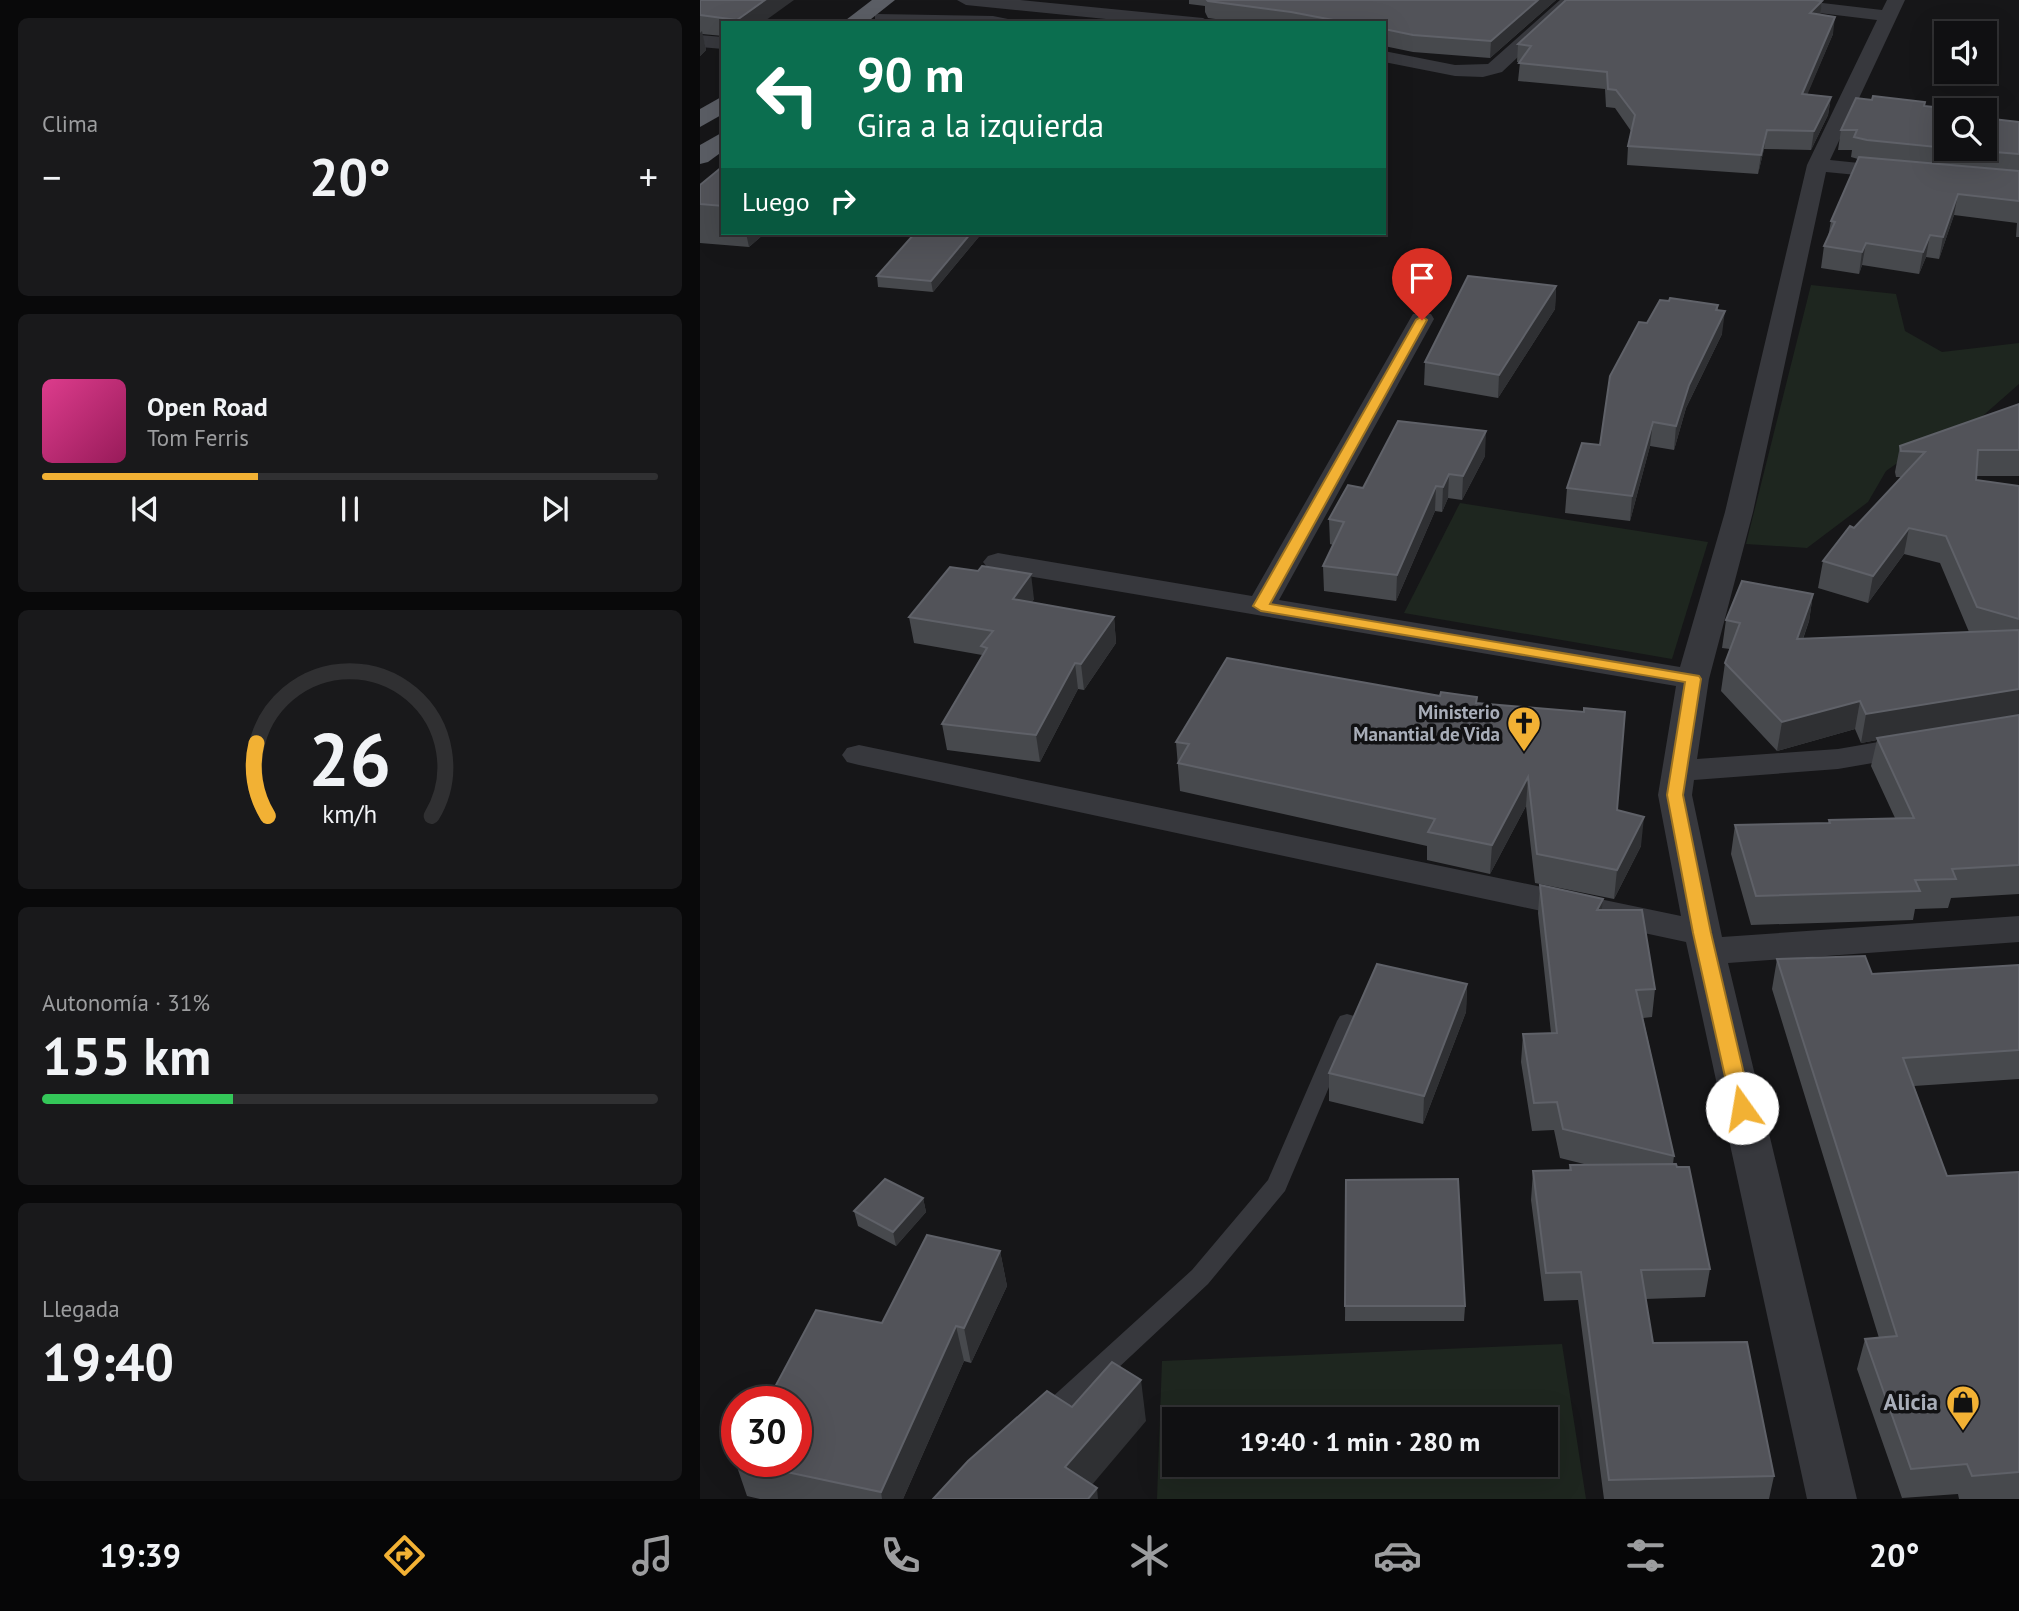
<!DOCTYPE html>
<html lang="es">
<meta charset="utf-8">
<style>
:root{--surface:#101012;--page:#19191b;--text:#f1f3f6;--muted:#9c9d9f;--line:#303032;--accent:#f2b134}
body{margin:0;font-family:"PT Sans",sans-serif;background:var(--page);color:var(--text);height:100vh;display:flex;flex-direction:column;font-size:26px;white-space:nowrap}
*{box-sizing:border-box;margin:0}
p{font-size:23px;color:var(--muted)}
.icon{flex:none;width:38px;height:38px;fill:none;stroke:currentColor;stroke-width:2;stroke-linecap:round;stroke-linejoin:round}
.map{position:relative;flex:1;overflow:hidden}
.sheet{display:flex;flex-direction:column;gap:18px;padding:18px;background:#09090a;width:700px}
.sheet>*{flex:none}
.top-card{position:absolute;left:21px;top:21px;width:665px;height:214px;border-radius:0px;box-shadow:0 7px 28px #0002,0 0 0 2px var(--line);background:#0b6e4f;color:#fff;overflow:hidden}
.fabs{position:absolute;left:1234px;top:21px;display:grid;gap:14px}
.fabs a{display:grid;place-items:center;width:63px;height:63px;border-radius:0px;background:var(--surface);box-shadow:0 7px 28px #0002,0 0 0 2px var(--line);font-size:35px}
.speed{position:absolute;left:21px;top:1386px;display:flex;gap:14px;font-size:35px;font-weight:700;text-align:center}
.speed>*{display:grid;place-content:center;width:91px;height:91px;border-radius:50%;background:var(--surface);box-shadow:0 7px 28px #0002,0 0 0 2px var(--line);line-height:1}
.speed .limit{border:10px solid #d22;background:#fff;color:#111}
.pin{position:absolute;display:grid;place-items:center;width:60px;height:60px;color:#fff;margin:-72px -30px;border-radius:50% 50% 50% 0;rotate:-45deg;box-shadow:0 0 7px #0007}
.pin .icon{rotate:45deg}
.me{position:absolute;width:77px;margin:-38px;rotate:347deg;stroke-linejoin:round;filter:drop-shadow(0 0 5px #0008)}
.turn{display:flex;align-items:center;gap:24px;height:147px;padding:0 21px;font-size:32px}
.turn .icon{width:91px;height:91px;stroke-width:2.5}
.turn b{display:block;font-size:49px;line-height:60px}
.then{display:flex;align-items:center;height:66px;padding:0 21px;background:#0003;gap:14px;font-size:26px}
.big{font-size:52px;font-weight:700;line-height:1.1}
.sheet .tile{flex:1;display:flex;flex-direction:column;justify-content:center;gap:10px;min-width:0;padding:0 24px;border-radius:10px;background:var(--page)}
.sheet .dial{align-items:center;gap:0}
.dial svg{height:182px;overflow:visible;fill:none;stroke:var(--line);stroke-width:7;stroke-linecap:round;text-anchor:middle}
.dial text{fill:var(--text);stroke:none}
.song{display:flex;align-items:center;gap:21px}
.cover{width:84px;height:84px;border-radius:10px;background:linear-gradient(135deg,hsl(330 70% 55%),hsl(330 70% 35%))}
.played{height:7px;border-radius:4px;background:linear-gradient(90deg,var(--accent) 35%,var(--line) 35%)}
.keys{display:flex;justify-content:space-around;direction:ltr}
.heat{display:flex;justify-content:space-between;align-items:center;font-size:38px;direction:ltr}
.charge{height:10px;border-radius:5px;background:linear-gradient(90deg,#34c759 31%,var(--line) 0)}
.trip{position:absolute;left:462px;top:1407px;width:396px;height:70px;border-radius:0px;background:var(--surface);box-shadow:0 7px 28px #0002,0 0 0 2px var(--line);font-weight:700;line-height:70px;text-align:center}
.menu{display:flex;height:112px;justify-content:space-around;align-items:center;background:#060607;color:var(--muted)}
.menu .icon{width:49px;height:49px}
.menu .on{color:var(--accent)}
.menu b{font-size:32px;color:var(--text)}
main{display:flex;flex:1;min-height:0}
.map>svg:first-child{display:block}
.green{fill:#1e261f;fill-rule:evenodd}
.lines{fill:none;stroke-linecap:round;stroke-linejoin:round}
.service{fill:#37383d;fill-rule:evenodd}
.minor{fill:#37383d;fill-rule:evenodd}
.tertiary{fill:#37383d;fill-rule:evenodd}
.trunk{fill:#5b5e65;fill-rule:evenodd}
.wall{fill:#47494d}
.shaded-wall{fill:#2f3033}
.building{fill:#525359;stroke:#5f6168;stroke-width:2}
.route{fill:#f2b134;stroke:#9d7322;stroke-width:2}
.labels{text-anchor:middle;stroke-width:7;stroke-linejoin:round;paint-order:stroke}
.poi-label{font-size:19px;font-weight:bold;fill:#a8adb8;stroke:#111113;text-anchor:end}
.near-poi-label{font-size:23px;font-weight:bold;fill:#a8adb8;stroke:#111113;text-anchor:end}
</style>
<main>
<section class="sheet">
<div class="tile"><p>Clima</p>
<div class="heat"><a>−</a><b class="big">20°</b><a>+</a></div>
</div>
<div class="tile">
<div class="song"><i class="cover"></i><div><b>Open Road</b><p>Tom Ferris</p></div></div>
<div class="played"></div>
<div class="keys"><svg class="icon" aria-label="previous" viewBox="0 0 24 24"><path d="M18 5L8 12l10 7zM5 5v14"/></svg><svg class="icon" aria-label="pause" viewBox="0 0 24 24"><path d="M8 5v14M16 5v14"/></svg><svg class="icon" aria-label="next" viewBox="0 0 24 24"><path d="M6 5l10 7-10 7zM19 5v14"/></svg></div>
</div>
<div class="tile dial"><svg viewBox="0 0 100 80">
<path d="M14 69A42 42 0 1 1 86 69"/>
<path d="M14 69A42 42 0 0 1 9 37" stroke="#f2b134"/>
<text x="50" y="56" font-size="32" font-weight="700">26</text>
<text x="50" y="72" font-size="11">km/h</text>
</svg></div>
<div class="tile"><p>Autonomía · 31%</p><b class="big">155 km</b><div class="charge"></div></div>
<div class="tile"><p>Llegada</p><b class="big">19:40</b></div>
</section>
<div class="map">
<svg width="1319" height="1499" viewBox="0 0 1319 1499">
<rect width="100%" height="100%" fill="#161618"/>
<g class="green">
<polygon points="1111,285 1196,294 1205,331 1242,352 1319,343 1319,384 1277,421 1224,444 1186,471 1168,502 1107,548 1046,544"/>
<polygon points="760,503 1008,542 972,659 704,613"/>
<path d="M 862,1344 L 886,1499 L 457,1499 L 462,1361 ZM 474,1419 L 845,1419 L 845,1465 L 474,1465 Z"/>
</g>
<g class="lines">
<g class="service">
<polygon points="178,14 293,16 328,23 175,19 175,15"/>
<polygon points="647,1014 654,1016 657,1021 585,1191 508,1284 356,1426 347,1429 338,1426 334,1418 338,1410 492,1270 568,1180 637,1021 640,1016"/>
</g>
<g class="minor">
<polygon points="257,0 320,0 503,18 512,23 446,23 266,5"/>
<polygon points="860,0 879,0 802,72 783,77 755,76 684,62 684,51 755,65 788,64"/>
<polygon points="1045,0 1097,0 1182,10 1187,0 1205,0 1130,160 1198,167 1208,173 1198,179 1126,172 1053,512 1009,679 997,759 1138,749 1219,735 1231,738 1236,745 1231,752 1219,755 1138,769 994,780 992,795 1022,937 1319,916 1319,942 1028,963 1157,1499 1107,1499 986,942 159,765 147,762 142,755 147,748 159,745 981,916 958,795 976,686 298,571 288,568 283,562 288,556 298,553 552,596 710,319 713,314 731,314 734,319 579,600 980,667 1025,512 1107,165 1177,20 1054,5"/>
</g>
<polygon class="tertiary" points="0,35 23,37 23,49 0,47"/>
<g class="trunk">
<polygon points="172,0 195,0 166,23 142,23"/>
<polygon points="23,96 23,114 0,127 0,109"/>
<polygon points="23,132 23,151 8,162 0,164 0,145"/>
</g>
</g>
<g class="wall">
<polygon points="0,0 62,23 23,23 23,36 2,34 6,50 0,56"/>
<polygon points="489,0 856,0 790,58 713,52 684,46 684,23 545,23 508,18 505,12 505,6 489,4"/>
<polygon points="1122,1 1120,15 1133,34 1107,94 1131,97 1128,115 1111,150 1064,149 1058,174 927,165 928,146 931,131 915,108 906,107 905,89 818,81 820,62 817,62 818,44"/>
<polygon points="1172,100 1224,106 1242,114 1246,114 1246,149 1284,149 1319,122 1319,237 1316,237 1317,223 1254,215 1239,259 1226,257 1219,274 1162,265 1159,274 1121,268 1124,246 1128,237 1131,221 1158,159 1151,157 1152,150 1138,150 1141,130"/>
<polygon points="23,166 23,233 65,233 49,247 0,243 0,185"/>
<polygon points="282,233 233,292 178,287 177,276"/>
<polygon points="856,286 855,309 798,398 724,385 725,362"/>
<polygon points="1018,305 1018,310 1022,334 986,408 974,450 950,446 930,521 865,513 867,488 900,445 947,323"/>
<polygon points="1319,404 1319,476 1276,476 1276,480 1319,486 1319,894 1251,898 1248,908 1215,909 1213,920 1051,925 1031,854 1035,825 1128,823 1129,820 1195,818 1171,766 1177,740 1161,743 1155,729 1077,751 1021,691 1025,663 1030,649 1022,648 1026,620 1113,594 1109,621 1103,639 1269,632 1240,563 1204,554 1168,603 1118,588 1123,561 1202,477 1196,477 1195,472 1200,446"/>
<polygon points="785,456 762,500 748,498 742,512 735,511 696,601 624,591 623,566 633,545 630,544 629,519 663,488"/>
<polygon points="334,599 332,602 414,617 416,643 384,690 378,689 340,762 247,750 242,724 282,656 282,655 214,643 209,617"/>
<polygon points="740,696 777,697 777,703 917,810 941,846 914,899 835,883 826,806 790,874 727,860 727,846 480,791 476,742"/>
<polygon points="840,885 902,910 955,989 952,1017 943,1018 974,1156 973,1164 1010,1269 1005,1297 945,1299 953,1343 1074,1476 1069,1499 904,1499 878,1300 844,1301 831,1200 833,1171 869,1170 870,1165 888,1165 860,1158 854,1130 832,1131 821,1062 823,1034 851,1033 838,913"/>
<polygon points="1077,959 1172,974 1319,965 1319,1079 1214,1086 1247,1176 1319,1172 1319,1499 1259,1499 1258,1494 1202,1498 1157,1369 1165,1339 1179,1338 1072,989"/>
<polygon points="767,984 766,1012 723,1124 629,1101 629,1073"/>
<polygon points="646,1180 765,1306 764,1321 645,1321"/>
<polygon points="223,1198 226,1212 196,1246 158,1226 154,1211"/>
<polygon points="300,1251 307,1286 271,1363 264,1361 203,1499 60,1499 47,1496 35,1461 182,1323"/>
</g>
<g class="shaded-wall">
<polygon points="65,0 94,0 62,23 37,23 37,20"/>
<polygon points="838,0 856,0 790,58 791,41"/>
<polygon points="1122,1 1120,18 1110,13"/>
<polygon points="1135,17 1133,34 1100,112 1102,94"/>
<polygon points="2,31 6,50 0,56 0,33"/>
<polygon points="1131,97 1128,115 1111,150 1114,131"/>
<polygon points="1067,130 1064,149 1058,174 1061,155"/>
<polygon points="1258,194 1254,215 1239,259 1243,237"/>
<polygon points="46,233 65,233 49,247"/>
<polygon points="271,233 282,233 233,292 231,281"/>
<polygon points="1230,235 1226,257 1219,274 1223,252"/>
<polygon points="1166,243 1162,265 1159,274 1162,252"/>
<polygon points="856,286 855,309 798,398 799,375"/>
<polygon points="1025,311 1022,334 986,408 974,450 976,426 989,385"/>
<polygon points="953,422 950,446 930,521 932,496"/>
<polygon points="786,431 785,456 762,500 763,476"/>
<polygon points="749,474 748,498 742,512 743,487"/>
<polygon points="736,486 735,511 696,601 697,575"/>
<polygon points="1209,528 1204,554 1168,603 1173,576"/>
<polygon points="331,574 334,599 316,625 313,599"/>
<polygon points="1113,594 1109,621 1093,666 1097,639"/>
<polygon points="414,617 416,643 384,690 381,664"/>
<polygon points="375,663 378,689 340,762 336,735"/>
<polygon points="1319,689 1319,715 1177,738 1177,740 1161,743 1166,714"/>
<polygon points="1160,701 1155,729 1077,751 1082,722"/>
<polygon points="828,777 826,806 790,874 792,845"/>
<polygon points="944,817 941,846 914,899 917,870"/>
<polygon points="903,899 900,926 897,910"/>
<polygon points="767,984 766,1012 723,1124 724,1096"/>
<polygon points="223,1198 226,1212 196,1246 193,1232"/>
<polygon points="300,1251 307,1286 271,1363 264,1328"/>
<polygon points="256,1326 264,1361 203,1499 182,1499 181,1492"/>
<polygon points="441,1380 446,1421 380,1499 365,1467"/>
<polygon points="397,1488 398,1499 388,1499"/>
</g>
<g class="building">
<polygon points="0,0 65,0 37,20 0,15"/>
<polygon points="507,0 838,0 791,41 713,35 684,29 684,23 649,23 591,12 508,1"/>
<polygon points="866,0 1114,0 1122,1 1110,13 1135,17 1102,94 1131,97 1114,131 1067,130 1061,155 928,146 935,115 916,90 908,89 907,72 819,63 831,46 818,44"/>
<polygon points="1173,96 1225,102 1224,106 1243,108 1242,114 1246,114 1246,148 1167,140 1154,137 1157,130 1141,130 1156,98 1172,100"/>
<polygon points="1284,118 1319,122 1319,154 1258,149 1284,149"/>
<polygon points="1159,157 1319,171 1319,201 1258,194 1243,237 1230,235 1223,252 1166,243 1162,252 1124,246 1135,222 1131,221"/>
<polygon points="23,166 23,206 0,204 0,185"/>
<polygon points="215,233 271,233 231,281 177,276"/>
<polygon points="768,276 856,286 799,375 725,362"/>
<polygon points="970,298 1018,305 1016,310 1025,311 989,385 976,426 953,422 932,496 867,488 882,443 900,445 910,376 939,322 947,323 960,300 969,301"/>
<polygon points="1319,404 1319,450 1278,450 1276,480 1319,486 1319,619 1277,607 1246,536 1209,528 1173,576 1123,561 1150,526 1154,528 1225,452 1201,451 1200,446"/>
<polygon points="698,421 786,431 763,476 749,474 743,487 736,486 697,575 623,566 644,522 629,519 648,485 663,488"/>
<polygon points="282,566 331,574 313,599 414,617 381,664 375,663 336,735 242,724 287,648 281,646 293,631 209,617 250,567 278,571"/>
<polygon points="1042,581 1113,594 1097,639 1319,630 1319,689 1166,714 1160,701 1082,722 1025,663 1040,623 1026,620"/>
<polygon points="527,658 740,696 741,692 777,697 776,703 884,712 884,708 925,712 917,810 944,817 917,870 837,854 828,777 792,845 728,832 735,819 478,763 489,744 476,742"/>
<polygon points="1319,715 1319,865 1252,869 1256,879 1215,880 1220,891 1056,896 1035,825 1130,823 1129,820 1214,818 1177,738"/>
<polygon points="840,885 903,899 897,910 942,910 955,989 936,990 974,1156 863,1129 857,1102 834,1103 823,1034 857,1033"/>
<polygon points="1165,956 1172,974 1319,965 1319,1050 1203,1058 1247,1176 1319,1172 1319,1472 1272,1476 1267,1464 1211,1469 1165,1339 1197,1336 1077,959"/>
<polygon points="677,964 767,984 724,1096 629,1073"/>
<polygon points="976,1164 977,1167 989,1167 1010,1269 941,1270 953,1343 1047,1342 1074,1476 909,1480 881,1272 846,1273 833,1171 871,1170 870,1165"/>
<polygon points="185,1179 223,1198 193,1232 154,1211"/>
<polygon points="758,1179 765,1306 645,1306 646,1180"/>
<polygon points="227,1235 300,1251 264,1328 256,1326 181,1492 35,1461 37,1458 37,1461 96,1461 96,1402 67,1402 116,1310 182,1323"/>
<polygon points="412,1362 441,1380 365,1467 397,1488 388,1499 233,1499 268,1461 347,1391 372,1407"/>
</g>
<polygon class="route" points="722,316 727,320 570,604 999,676 1001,679 983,795 1011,933 1052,1108 1049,1113 1035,1113 1032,1108 993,933 967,795 985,682 561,611 553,606 716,320"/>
<defs>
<g id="church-pin" transform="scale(1.75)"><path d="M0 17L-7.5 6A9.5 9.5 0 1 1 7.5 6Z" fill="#f2b134" stroke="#111113"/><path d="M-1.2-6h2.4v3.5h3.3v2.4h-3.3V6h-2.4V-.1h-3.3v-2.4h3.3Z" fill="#111"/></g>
<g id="shop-pin" transform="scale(1.75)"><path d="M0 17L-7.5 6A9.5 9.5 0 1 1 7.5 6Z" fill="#f2b134" stroke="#111113"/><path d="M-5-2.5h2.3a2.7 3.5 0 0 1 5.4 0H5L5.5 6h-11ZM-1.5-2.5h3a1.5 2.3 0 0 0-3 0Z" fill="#111"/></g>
</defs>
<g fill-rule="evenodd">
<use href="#church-pin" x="824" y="723"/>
<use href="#shop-pin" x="1263" y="1402"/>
</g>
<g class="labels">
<g class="poi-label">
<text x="800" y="719">Ministerio<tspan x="800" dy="22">Manantial de Vida</tspan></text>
</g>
<g class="near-poi-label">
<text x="1238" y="1410">Alicia</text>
</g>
</g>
</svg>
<div class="fabs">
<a><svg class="icon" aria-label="sound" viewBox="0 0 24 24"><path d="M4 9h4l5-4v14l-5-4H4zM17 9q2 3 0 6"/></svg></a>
<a><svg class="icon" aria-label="search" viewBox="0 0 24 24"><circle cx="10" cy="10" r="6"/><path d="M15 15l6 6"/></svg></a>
</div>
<div class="speed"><div class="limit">30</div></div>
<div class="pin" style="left:722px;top:320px;background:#d93025"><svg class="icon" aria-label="arrive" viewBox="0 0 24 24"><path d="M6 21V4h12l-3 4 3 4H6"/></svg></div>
<svg class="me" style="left:1042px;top:1108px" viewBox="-20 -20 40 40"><circle r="19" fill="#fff"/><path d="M0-13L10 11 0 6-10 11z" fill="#f2b134"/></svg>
<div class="trip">19:40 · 1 min · 280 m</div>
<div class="top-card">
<div class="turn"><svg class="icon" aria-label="left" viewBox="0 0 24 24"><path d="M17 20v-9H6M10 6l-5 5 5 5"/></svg><div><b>90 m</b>Gira a la izquierda</div></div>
<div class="then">Luego<svg class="icon" aria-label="right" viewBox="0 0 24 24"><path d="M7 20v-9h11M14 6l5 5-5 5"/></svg></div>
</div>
</div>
</main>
<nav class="menu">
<b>19:39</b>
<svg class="icon on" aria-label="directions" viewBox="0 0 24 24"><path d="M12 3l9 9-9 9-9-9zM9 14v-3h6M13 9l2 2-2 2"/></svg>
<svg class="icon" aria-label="music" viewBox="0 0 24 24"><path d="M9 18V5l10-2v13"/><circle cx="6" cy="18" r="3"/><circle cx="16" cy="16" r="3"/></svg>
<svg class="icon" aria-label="phone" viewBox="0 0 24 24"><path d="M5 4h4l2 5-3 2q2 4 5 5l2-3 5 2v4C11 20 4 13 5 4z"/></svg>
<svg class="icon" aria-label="climate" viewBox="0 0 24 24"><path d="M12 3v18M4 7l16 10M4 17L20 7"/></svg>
<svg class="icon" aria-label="car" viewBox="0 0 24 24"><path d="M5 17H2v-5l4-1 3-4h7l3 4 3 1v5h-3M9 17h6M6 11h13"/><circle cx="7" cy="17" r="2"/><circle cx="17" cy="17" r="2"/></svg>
<svg class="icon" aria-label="filters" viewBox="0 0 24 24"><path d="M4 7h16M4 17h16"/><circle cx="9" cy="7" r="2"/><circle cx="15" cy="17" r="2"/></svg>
<b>20°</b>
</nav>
